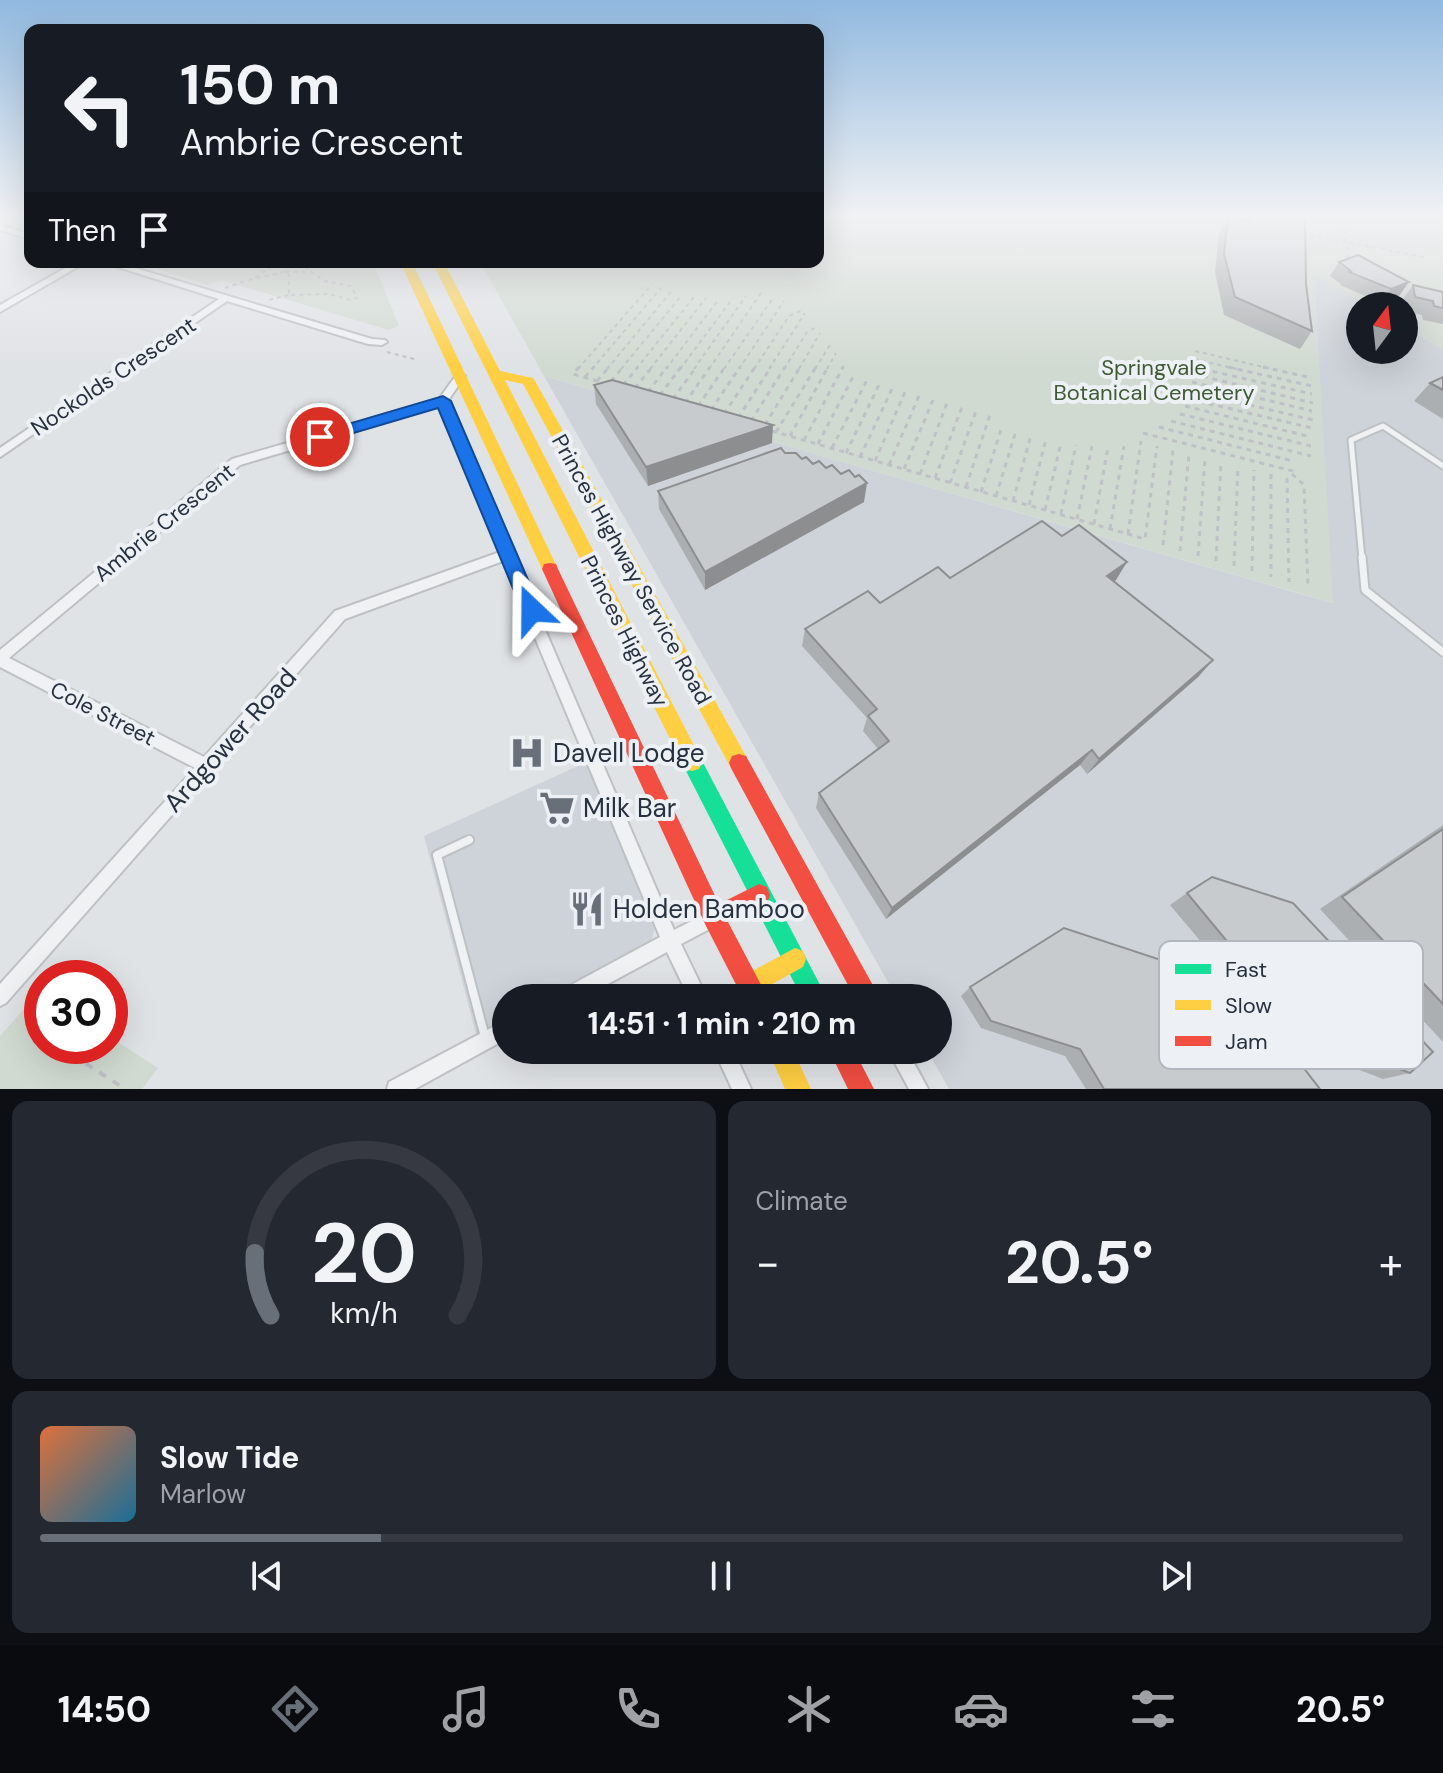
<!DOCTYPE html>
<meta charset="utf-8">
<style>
:root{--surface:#171b24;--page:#242831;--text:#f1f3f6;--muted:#9ea1a6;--line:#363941;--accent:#686f79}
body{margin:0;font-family:"DM Sans",sans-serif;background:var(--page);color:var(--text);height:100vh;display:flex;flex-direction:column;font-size:30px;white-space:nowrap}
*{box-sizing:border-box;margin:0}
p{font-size:26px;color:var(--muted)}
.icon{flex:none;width:44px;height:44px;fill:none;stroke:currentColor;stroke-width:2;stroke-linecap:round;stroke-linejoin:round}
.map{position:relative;height:1089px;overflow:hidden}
.sheet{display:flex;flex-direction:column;gap:12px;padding:12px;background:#0d0f14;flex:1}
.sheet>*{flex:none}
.top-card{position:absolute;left:24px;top:24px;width:800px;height:244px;border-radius:16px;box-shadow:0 8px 32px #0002;background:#171b24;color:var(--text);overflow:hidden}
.needle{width:52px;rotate:15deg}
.controls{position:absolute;left:1346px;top:292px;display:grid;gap:16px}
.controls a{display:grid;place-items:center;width:72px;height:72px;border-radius:50%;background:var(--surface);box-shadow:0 8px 32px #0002;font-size:40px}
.speed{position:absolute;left:24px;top:960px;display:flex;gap:16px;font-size:40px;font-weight:700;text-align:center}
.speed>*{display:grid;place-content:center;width:104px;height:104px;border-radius:50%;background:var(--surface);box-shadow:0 8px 32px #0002;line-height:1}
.speed .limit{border:12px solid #d22;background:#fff;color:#111}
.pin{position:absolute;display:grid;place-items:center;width:68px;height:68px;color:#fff;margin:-34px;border:4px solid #fff;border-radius:50%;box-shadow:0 2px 8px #0007}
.me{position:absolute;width:88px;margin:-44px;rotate:337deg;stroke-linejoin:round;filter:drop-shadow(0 0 6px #0008)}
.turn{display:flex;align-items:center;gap:28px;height:168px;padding:0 24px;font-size:36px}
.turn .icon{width:104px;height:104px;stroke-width:2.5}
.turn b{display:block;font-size:56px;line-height:68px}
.then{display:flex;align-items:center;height:76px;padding:0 24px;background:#0003;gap:16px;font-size:30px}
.big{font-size:60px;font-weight:700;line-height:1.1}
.sheet .tile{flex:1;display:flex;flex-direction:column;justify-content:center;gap:12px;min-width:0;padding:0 28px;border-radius:16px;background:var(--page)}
.sheet .dial{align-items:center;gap:0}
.dial svg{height:208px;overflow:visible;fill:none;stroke:var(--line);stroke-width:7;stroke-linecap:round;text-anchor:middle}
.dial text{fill:var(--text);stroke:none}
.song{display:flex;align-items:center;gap:24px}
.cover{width:96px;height:96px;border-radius:12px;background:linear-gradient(135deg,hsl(20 70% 55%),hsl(200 70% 35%))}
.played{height:8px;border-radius:4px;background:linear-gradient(90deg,var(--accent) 25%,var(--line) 25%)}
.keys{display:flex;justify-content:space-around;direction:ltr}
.heat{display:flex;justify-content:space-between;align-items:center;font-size:44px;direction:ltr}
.sheet .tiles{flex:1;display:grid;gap:12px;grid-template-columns:1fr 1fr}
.tile:last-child{grid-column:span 2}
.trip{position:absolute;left:492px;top:984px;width:460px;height:80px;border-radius:40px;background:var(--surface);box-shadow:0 8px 32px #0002;font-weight:700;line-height:80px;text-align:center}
.dock{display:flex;height:128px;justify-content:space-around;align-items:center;background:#090b0e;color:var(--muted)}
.dock .icon{width:56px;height:56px}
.dock .selected{color:var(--accent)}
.dock b{font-size:36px;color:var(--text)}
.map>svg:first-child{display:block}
.built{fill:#ced3d9}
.green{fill:#d1dad1}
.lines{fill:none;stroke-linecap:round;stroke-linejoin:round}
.lane-far2-casing{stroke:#bec1c4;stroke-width:9}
.lane-far1-casing{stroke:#bec1c4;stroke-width:11}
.lane-casing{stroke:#bec1c4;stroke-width:12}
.street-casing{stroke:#bec1c4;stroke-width:4}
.path-far2{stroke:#bfc1c6;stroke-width:2;stroke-dasharray:4 4;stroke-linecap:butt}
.path-far1{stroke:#bfc1c6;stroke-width:3;stroke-dasharray:5 5;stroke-linecap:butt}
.path{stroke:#bfc1c6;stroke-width:4;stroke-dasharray:8 8;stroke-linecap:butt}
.lane-far2{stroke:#f0f1f2;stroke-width:5}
.lane-far1{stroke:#f0f1f2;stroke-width:7}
.lane{stroke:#f0f1f2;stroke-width:8}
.street{fill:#f0f1f2;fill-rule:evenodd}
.fast{fill:#16e098;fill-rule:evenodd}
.slow{fill:#ffcf43;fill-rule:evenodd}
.jam{fill:#f24e42;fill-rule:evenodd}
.wall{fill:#acafb1}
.shaded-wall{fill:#8c8e90}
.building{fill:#c8cbce;stroke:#8c8e90;stroke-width:2}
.route{fill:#1a73e8;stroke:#114b97;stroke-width:2}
.labels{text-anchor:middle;stroke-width:8;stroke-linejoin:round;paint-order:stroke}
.park-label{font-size:22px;fill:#3e5b34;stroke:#edf1f6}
.street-label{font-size:22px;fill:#27313f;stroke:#edf1f6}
.near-street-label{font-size:26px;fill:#27313f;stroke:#edf1f6}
.near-poi-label{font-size:26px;fill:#27313f;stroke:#edf1f6;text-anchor:start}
.key{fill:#edf1f6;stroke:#b2b7bf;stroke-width:2}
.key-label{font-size:22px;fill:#27313f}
</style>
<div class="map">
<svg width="1443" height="1089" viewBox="0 0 1443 1089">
<rect width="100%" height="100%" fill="#e0e3e6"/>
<g class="built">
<polygon points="1314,274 1369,306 1360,306 1360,350 1404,350 1404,326 1443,349 1443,1089 949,1089 927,1050 938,1050 938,998 897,998 544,376 1332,603"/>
<polygon points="589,761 656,925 652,938 648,944 545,998 506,998 506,1018 476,1034 424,836"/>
</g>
<g class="green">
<polygon points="818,215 1443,215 1443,349 1404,326 1404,306 1369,306 1314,275 1333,603 544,376 480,262 818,262"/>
<polygon points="135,262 373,262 399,326 389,330 221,280 208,285"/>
<polygon points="39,992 42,994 42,1046 110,1046 110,1037 158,1068 142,1089 0,1089 0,1036"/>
</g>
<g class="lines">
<g class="lane-far2-casing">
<polyline id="lane-far2" points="1362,559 1351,440 1383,426 1443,466"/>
</g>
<g class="lane-far1-casing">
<polyline id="lane-far1" points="1362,557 1365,590 1443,652"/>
</g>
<g class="lane-casing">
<polyline id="lane" points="469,840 437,855 485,1037"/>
</g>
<g class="street-casing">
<g id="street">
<polygon points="0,225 30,234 30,239 0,230"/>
<polygon points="76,262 86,262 0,312 0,305"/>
<polygon points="102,262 115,262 372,339 385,340 387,342 382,345 368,344 227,301 0,457 0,448 219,299"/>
<path d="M 460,373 L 465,376 L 449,399 L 449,406 L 674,930 L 713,910 L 719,912 L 721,918 L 719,924 L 681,944 L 707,998 L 689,998 L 667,952 L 582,998 L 555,998 L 558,992 L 660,937 L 503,561 L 345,619 L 6,1003 L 0,1006 L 0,984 L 195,768 L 0,667 L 0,650 L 232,459 L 439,399 L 457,374 ZM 439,406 L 500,552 L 335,611 L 204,757 L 9,658 L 240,465 Z"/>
<polygon points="506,1020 506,1039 415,1089 387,1089 389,1082"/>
<polygon points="714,1050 733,1050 751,1089 732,1089"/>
<polygon points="888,1050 907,1050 928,1089 909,1089"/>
</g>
</g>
<g class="path-far2">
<polyline points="1342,215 1349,262"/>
<polyline points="1196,218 1224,225"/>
<polyline points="1302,234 1424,257"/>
<polyline points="285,272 306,272"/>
<polyline points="255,277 280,262"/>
<polyline points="249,280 284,272 289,275 289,295 330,294 350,300 357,298 351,286 324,281 298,262"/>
<polyline points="225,288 248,280"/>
<polyline points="269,300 289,295"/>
<polyline points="1195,351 1272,369"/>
<polyline points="387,352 414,359"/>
<polyline points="1194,359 1237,369"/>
<polyline points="1193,367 1201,369"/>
<polyline points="578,369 652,284"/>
<polyline points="592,369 661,288"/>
<polyline points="607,369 671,292"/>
<polyline points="621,369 682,295"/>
<polyline points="636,369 694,297"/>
<polyline points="650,369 706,298"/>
<polyline points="666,369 719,299"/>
<polyline points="680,369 733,298"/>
<polyline points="694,369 746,296"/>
<polyline points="709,369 761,293"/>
<polyline points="724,369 773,298"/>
<polyline points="739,369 784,301"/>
<polyline points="754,369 789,316 803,310"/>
<polyline points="769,369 805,313"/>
<polyline points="784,369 807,332 816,327"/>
<polyline points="799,369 820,333"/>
<polyline points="815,369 830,345"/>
<polyline points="827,369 836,353"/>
<polyline points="842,369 845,364"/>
</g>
<g class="path-far1">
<polyline points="579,367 573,374 607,384"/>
<polyline points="1193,367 1312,394"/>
<polyline points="1228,367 1312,386"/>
<polyline points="1263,367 1312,378"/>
<polyline points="1193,374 1313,403"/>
<polyline points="585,377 594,367"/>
<polyline points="597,381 609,367"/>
<polyline points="611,381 623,367"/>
<polyline points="1192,382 1312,411"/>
<polyline points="623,385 638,367"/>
<polyline points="635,388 652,367"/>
<polyline points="1191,391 1313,420"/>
<polyline points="648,392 667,367"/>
<polyline points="660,395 681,367"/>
<polyline points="673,399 696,367"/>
<polyline points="1189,399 1312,428"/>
<polyline points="685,403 710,367"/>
<polyline points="698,406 725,367"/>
<polyline points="1185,406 1311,437"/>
<polyline points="711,410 740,367"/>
<polyline points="724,414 755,367"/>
<polyline points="1180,414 1311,446"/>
<polyline points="738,418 771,367"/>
<polyline points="751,421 785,367"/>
<polyline points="1171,421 1311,456"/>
<polyline points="765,425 800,367"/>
<polyline points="1159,427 1293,461"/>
<polyline points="772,431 1145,539 1157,446"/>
<polyline points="776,432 816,367"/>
<polyline points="1143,433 1293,471"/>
<polyline points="790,436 828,367"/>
<polyline points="804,440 843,367"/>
<polyline points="818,444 855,373"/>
<polyline points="832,448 867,380"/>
<polyline points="846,453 879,385"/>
<polyline points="860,457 892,389"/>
<polyline points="875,461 905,392"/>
<polyline points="889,465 919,396"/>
<polyline points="904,469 933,400"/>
<polyline points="920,474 947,403"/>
<polyline points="1271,474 1271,577"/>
<polyline points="1292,474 1304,485 1308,587"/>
<polyline points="935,478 962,407"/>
<polyline points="1287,478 1289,582"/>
<polyline points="950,483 976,411"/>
<polyline points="966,487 990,415"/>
<polyline points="981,492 1002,427"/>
<polyline points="996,496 1016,431"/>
<polyline points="1013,501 1031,435"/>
<polyline points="1029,505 1046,439"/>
<polyline points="1045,510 1061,443"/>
<polyline points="1061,514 1076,445"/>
<polyline points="1077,519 1092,446"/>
<polyline points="1094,524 1108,447"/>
<polyline points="1110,529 1124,446"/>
<polyline points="1128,534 1141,441"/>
<polyline points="1163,545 1173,450"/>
<polyline points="1180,551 1189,454"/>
<polyline points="1198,556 1205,458"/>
<polyline points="1216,561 1221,462"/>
<polyline points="1234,566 1238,466"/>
<polyline points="1252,571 1254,470"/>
</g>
<g class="path">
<polyline points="29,1000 42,1014"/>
<polyline points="59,1046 125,1089"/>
</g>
<use href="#lane-far2" class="lane-far2"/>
<use href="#lane-far1" class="lane-far1"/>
<use href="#lane" class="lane"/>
<use href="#street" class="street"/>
<polygon class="fast" points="692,753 699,755 827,998 802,998 685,769 682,762 685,755"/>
<g class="slow">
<polygon points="400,262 412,262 558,569 556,574 544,574 542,569"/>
<polygon points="432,262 444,262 500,371 533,378 535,381 746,756 749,763 746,770 739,772 732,770 523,384 505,380 699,755 702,762 699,769 692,771 685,769"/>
<polygon points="795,948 803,951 806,959 803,967 749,997 741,993 737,985 741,977"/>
<polygon points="768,1050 793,1050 811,1089 785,1089"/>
</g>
<g class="jam">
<polygon points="550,563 556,564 558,569 719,904 759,884 767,887 770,895 767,903 728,922 768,998 743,998 706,926 542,569 544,564"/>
<polygon points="739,754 746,756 880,998 855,998 732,770 729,763 732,756"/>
<polygon points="829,1050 854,1050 874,1089 848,1089"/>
</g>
</g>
<g class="wall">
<polygon points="1247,215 1286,215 1306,284 1312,331 1300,349 1224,315 1215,272 1219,234 1228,216 1244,220"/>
<polygon points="1358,255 1399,296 1381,303 1340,285 1341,284 1330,276 1339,262"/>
<polygon points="1413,285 1443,292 1443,324 1423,320 1422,315 1405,311 1403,299"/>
<polygon points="1443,377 1443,419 1414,401 1430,383"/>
<polygon points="594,385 772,443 648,486 596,404"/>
<polygon points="785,453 826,468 864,502 705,590 659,509 658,491"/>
<polygon points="950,578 1116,580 1114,582 1213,660 1198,677 1087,774 1080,765 886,919 816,808 819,793 878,749 863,731 867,718 802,646 805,629"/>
<polygon points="1443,825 1443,1042 1320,909"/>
<polygon points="1187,893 1410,1073 1383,1079 1294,1045 1289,1049 1320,1089 1086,1089 1065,1056 981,1028 961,996 970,987 1192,970 1213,956 1170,905"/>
</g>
<g class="shaded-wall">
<polygon points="1409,282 1399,296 1381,303 1391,289"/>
<polygon points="773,425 772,443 648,486 646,467"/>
<polygon points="867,483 864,502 705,590 705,572"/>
<polygon points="1127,562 1116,580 1096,594 1107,576"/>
<polygon points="1213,660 1198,677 1087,774 1099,759"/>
<polygon points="1092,750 1080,765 886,919 892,908"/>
</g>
<g class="building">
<polygon points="1250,215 1286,215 1305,218 1306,284 1312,331 1235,297 1224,254 1228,216 1250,221"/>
<polygon points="1358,255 1409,282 1391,289 1349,272 1351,271 1339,262"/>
<polygon points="1413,285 1443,292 1443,308 1434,306 1433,301 1415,297"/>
<polygon points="1443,377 1443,390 1430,383"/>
<polygon points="612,380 773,425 646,467 594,385"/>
<polygon points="781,448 785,453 796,453 802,459 806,457 813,464 819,461 826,468 832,465 841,474 849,470 855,477 859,475 867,483 705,572 658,491"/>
<polygon points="1042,521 1062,536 1079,525 1127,562 1107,576 1213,660 1099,759 1092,750 892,908 819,793 889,741 868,716 877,709 805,629 868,591 880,603 938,567 950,578"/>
<polygon points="1443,829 1443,1004 1342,897"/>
<polygon points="1212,877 1293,903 1433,1052 1410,1073 1310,1035 1289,1049 1320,1089 1104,1089 1080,1049 991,1021 970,987 1064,928 1194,971 1231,946 1187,893"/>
</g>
<linearGradient id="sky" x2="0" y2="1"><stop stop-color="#91b9df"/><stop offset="0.59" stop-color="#f1f2f4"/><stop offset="1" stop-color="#f1f2f4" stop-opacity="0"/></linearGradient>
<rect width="1443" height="367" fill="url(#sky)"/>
<polygon class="route" points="443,396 451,401 541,610 538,616 525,616 522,610 438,408 320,443 312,437 314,434"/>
<defs>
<g id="hospital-bare" transform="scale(2.76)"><path d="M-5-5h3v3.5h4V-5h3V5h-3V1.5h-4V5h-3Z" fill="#686f79" stroke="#edf1f6" stroke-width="2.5" paint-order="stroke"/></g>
<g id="supermarket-bare" transform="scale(2.76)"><path d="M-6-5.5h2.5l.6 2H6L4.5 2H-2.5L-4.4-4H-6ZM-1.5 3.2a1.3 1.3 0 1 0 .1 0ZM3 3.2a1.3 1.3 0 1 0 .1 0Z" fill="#686f79" stroke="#edf1f6" stroke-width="2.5" paint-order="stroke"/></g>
<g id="restaurant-bare" transform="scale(2.76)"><path d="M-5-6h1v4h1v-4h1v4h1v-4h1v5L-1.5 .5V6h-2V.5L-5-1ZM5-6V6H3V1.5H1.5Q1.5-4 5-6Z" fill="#686f79" stroke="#edf1f6" stroke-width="2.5" paint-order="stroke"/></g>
</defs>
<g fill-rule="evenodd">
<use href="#hospital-bare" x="527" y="753"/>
<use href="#supermarket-bare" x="557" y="808"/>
<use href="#restaurant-bare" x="587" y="909"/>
</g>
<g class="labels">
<g class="park-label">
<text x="1154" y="375">Springvale<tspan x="1154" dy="25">Botanical Cemetery</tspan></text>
</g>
<g class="street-label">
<text transform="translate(113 376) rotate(-34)" y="8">Nockolds Crescent</text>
<text transform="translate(164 522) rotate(-39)" y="8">Ambrie Crescent</text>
<text transform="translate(632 569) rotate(61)" y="8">Princes Highway Service Road</text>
<text transform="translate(625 631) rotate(63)" y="8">Princes Highway</text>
<text transform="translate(103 713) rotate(27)" y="8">Cole Street</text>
</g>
<g class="near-street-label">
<text transform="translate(230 740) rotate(-48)" y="9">Ardgower Road</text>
</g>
<g class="near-poi-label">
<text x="553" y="762">Davell Lodge</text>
<text x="583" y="817">Milk Bar</text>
<text x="613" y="918">Holden Bamboo</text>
</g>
</g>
<rect x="1159" y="941" width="264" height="128" rx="12" class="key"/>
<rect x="1175" y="964" width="36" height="10" fill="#16e098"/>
<rect x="1175" y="1000" width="36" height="10" fill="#ffcf43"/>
<rect x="1175" y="1036" width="36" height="10" fill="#f24e42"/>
<g class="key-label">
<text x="1225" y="977">Fast</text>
<text x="1225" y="1013">Slow</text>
<text x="1225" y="1049">Jam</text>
</g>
</svg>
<div class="controls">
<a><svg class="needle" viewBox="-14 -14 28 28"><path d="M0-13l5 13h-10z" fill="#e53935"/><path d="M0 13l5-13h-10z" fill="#9ea1a6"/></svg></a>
</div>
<div class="speed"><div class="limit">30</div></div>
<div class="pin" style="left:320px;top:437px;background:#d93025"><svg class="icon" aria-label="arrive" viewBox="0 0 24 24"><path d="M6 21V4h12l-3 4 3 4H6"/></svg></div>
<svg class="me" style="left:532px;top:610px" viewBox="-20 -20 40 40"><path d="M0-17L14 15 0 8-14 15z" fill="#1a73e8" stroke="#fff" stroke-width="4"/></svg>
<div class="trip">14:51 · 1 min · 210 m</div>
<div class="top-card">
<div class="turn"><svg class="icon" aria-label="left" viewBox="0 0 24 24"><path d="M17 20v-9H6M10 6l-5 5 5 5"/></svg><div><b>150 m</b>Ambrie Crescent</div></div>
<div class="then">Then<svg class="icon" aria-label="arrive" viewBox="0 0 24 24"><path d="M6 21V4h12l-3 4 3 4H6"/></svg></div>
</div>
</div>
<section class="sheet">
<div class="tiles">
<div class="tile dial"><svg viewBox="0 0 100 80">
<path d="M14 69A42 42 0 1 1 86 69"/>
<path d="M14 69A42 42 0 0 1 8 45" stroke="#686f79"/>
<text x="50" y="56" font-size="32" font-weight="700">20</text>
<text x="50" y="72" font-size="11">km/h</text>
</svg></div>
<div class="tile"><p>Climate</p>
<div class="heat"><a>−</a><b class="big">20.5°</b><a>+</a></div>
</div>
<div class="tile">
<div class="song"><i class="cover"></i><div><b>Slow Tide</b><p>Marlow</p></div></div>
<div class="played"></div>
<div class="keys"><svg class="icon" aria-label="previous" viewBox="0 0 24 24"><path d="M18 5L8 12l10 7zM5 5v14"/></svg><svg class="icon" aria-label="pause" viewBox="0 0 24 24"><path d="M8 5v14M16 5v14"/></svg><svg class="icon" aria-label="next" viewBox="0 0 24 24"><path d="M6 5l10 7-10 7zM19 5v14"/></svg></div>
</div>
</div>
</section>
<nav class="dock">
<b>14:50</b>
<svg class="icon selected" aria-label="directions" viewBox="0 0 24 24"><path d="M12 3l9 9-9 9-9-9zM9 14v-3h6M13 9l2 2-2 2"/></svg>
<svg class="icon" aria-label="music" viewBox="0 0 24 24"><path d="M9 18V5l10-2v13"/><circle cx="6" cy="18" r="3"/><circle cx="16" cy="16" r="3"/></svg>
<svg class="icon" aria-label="phone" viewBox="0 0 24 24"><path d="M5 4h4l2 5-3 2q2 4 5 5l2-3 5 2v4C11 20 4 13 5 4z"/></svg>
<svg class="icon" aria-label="climate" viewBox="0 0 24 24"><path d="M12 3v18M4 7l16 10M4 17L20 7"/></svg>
<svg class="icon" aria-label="car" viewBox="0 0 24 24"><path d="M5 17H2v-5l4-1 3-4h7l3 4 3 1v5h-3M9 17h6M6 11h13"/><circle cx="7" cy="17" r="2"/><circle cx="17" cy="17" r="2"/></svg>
<svg class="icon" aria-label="filters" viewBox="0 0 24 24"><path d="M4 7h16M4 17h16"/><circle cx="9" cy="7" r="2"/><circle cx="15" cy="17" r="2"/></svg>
<b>20.5°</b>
</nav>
